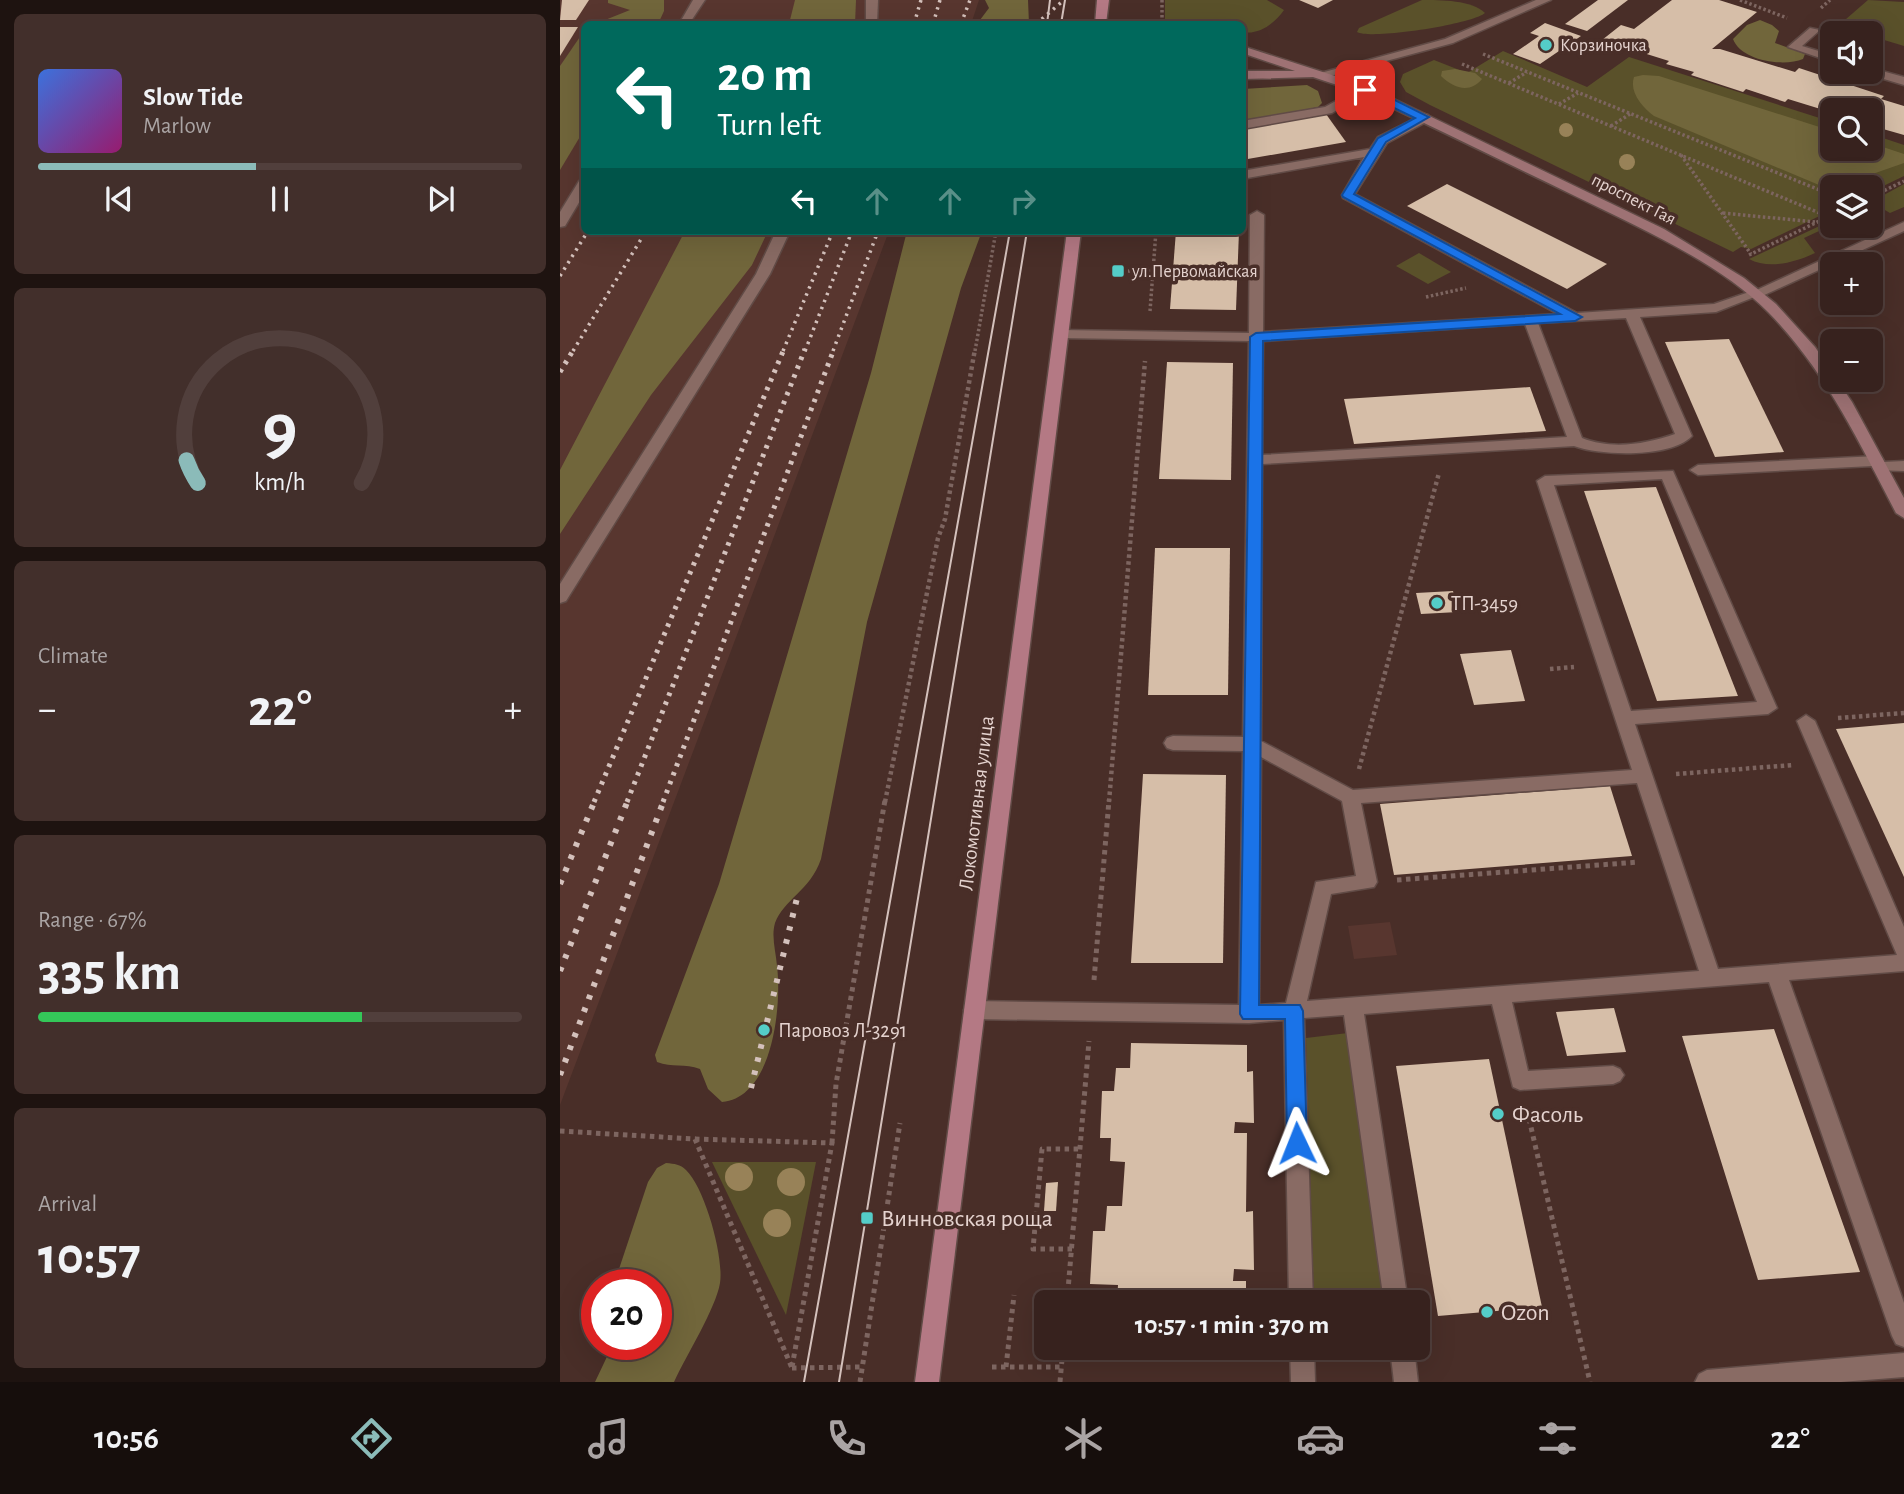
<!DOCTYPE html>
<meta charset="utf-8">
<style>
:root{--surface:#37221e;--page:#422f2b;--text:#f1f3f6;--muted:#aaa4a4;--line:#513f3c;--accent:#8bbbb9}
body{margin:0;font-family:"Alegreya Sans",sans-serif;background:var(--page);color:var(--text);height:100vh;display:flex;flex-direction:column;font-size:26px;white-space:nowrap}
*{box-sizing:border-box;margin:0}
p{font-size:23px;color:var(--muted)}
.icon{flex:none;width:38px;height:38px;fill:none;stroke:currentColor;stroke-width:2;stroke-linecap:round;stroke-linejoin:round}
.map{position:relative;flex:1;overflow:hidden}
.side{display:flex;flex-direction:column;gap:14px;padding:14px;background:#1e1310;width:560px}
.side>*{flex:none}
.guide{position:absolute;left:21px;top:21px;width:665px;height:214px;border-radius:10px;box-shadow:0 7px 28px #0002,0 0 0 2px var(--line);background:#00695c;color:#fff;overflow:hidden}
.buttons{position:absolute;left:1260px;top:21px;display:grid;gap:14px}
.buttons a{display:grid;place-items:center;width:63px;height:63px;border-radius:10px;background:var(--surface);box-shadow:0 7px 28px #0002,0 0 0 2px var(--line);font-size:35px}
.speed{position:absolute;left:21px;top:1269px;display:flex;gap:14px;font-size:35px;font-weight:700;text-align:center}
.speed>*{display:grid;place-content:center;width:91px;height:91px;border-radius:50%;background:var(--surface);box-shadow:0 7px 28px #0002,0 0 0 2px var(--line);line-height:1}
.speed .limit{border:10px solid #d22;background:#fff;color:#111}
.pin{position:absolute;display:grid;place-items:center;width:60px;height:60px;color:#fff;margin:-30px;border-radius:14px;box-shadow:0 4px 10px #0006}
.me{position:absolute;width:77px;margin:-38px;rotate:358deg;stroke-linejoin:round;filter:drop-shadow(0 0 5px #0008)}
.turn{display:flex;align-items:center;gap:24px;height:147px;padding:0 21px;font-size:32px}
.turn .icon{width:91px;height:91px;stroke-width:2.5}
.turn b{display:block;font-size:49px;line-height:60px}
.lanes{display:flex;align-items:center;height:66px;padding:0 21px;background:#0003;justify-content:center;gap:35px;direction:ltr}
.lanes .off{opacity:.35}
.big{font-size:52px;font-weight:600;line-height:1.1}
.side .widget{flex:1;display:flex;flex-direction:column;justify-content:center;gap:10px;min-width:0;padding:0 24px;border-radius:10px;background:var(--page)}
.side .dial{align-items:center;gap:0}
.dial svg{height:182px;overflow:visible;fill:none;stroke:var(--line);stroke-width:7;stroke-linecap:round;text-anchor:middle}
.dial text{fill:var(--text);stroke:none}
.song{display:flex;align-items:center;gap:21px}
.cover{width:84px;height:84px;border-radius:10px;background:linear-gradient(135deg,hsl(220 70% 55%),hsl(320 70% 35%))}
.played{height:7px;border-radius:4px;background:linear-gradient(90deg,var(--accent) 45%,var(--line) 45%)}
.keys{display:flex;justify-content:space-around;direction:ltr}
.heat{display:flex;justify-content:space-between;align-items:center;font-size:38px;direction:ltr}
.charge{height:10px;border-radius:5px;background:linear-gradient(90deg,#34c759 67%,var(--line) 0)}
.trip{position:absolute;left:474px;top:1290px;width:396px;height:70px;border-radius:10px;background:var(--surface);box-shadow:0 7px 28px #0002,0 0 0 2px var(--line);font-weight:600;line-height:70px;text-align:center}
.dock{display:flex;height:112px;justify-content:space-around;align-items:center;background:#160e0c;color:var(--muted)}
.dock .icon{width:49px;height:49px}
.dock .selected{color:var(--accent)}
.dock b{font-size:32px;color:var(--text)}
main{display:flex;flex:1;min-height:0}
.map>svg:first-child{display:block}
.built{fill:#58362f}
.green{fill:#5a512a}
.forest{fill:#71663b}
.building{fill:#d6bea8}
.lines{fill:none;stroke-linecap:round;stroke-linejoin:round}
.service-casing{stroke:#614b46;stroke-width:3}
.minor-casing{stroke:#614b46;stroke-width:3}
.secondary-casing{stroke:#614b46;stroke-width:3}
.primary-casing{stroke:#614b46;stroke-width:3}
.path-far2{stroke:#7d6560;stroke-width:3.5;stroke-dasharray:2.5 2.5;stroke-linecap:butt}
.path-far1{stroke:#7d6560;stroke-width:4.5;stroke-dasharray:3.5 3.5;stroke-linecap:butt}
.path{stroke:#7d6560;stroke-width:5;stroke-dasharray:4.5 4.5;stroke-linecap:butt}
.service{fill:#896b64;fill-rule:evenodd}
.minor{fill:#896b64;fill-rule:evenodd}
.secondary{fill:#9e7274;fill-rule:evenodd}
.primary{fill:#b47984;fill-rule:evenodd}
.tram{stroke:#d4c1bc;stroke-width:2}
.rail-far2{stroke:#d4c1bc;stroke-width:3.5;stroke-dasharray:2.5 5;stroke-linecap:butt}
.rail-far1{stroke:#d4c1bc;stroke-width:5;stroke-dasharray:3.5 6;stroke-linecap:butt}
.rail{stroke:#d4c1bc;stroke-width:6;stroke-dasharray:4.5 9;stroke-linecap:butt}
.tree{fill:#988258}
.route{fill:#1a73e8;stroke:#114b97;stroke-width:2}
.poi-dot{fill:#54cdc8;stroke:#492e28;stroke-width:2.5}
.labels{text-anchor:middle;stroke-width:7;stroke-linejoin:round;paint-order:stroke}
.far-poi-label{font-size:18px;fill:#e5d3cf;stroke:#492e28;text-anchor:start}
.far-street-label{font-size:18px;fill:#e5d3cf;stroke:#492e28}
.poi-label{font-size:21px;fill:#e5d3cf;stroke:#492e28;text-anchor:start}
.street-label{font-size:21px;fill:#e5d3cf;stroke:#492e28}
.near-poi-label{font-size:24px;fill:#e5d3cf;stroke:#492e28;text-anchor:start}
</style>
<main>
<section class="side">
<div class="widget">
<div class="song"><i class="cover"></i><div><b>Slow Tide</b><p>Marlow</p></div></div>
<div class="played"></div>
<div class="keys"><svg class="icon" aria-label="previous" viewBox="0 0 24 24"><path d="M18 5L8 12l10 7zM5 5v14"/></svg><svg class="icon" aria-label="pause" viewBox="0 0 24 24"><path d="M8 5v14M16 5v14"/></svg><svg class="icon" aria-label="next" viewBox="0 0 24 24"><path d="M6 5l10 7-10 7zM19 5v14"/></svg></div>
</div>
<div class="widget dial"><svg viewBox="0 0 100 80">
<path d="M14 69A42 42 0 1 1 86 69"/>
<path d="M14 69A42 42 0 0 1 9 59" stroke="#8bbbb9"/>
<text x="50" y="56" font-size="32" font-weight="700">9</text>
<text x="50" y="72" font-size="11">km/h</text>
</svg></div>
<div class="widget"><p>Climate</p>
<div class="heat"><a>−</a><b class="big">22°</b><a>+</a></div>
</div>
<div class="widget"><p>Range · 67%</p><b class="big">335 km</b><div class="charge"></div></div>
<div class="widget"><p>Arrival</p><b class="big">10:57</b></div>
</section>
<div class="map">
<svg width="1344" height="1382" viewBox="0 0 1344 1382">
<rect width="100%" height="100%" fill="#492e28"/>
<g class="built">
<polygon points="0,0 419,0 411,24 24,24 24,231 329,231 0,1105"/>
<polygon points="830,922 837,955 794,959 788,926"/>
</g>
<g class="green">
<path d="M 605,0 L 707,0 L 724,10 C 715,23 699,35 683,32 L 682,24 L 632,24 L 605,19 Z"/>
<path d="M 862,0 C 881,0 912,0 925,13 C 913,24 811,40 797,32 L 799,28 Z"/>
<polygon points="1308,0 1344,2 1344,46 1311,36 1311,33 1278,26"/>
<polygon points="943,51 1027,87 1069,57 1272,122 1272,149 1311,149 1311,134 1344,145 1344,176 1311,192 1311,187 1272,187 1272,210 1191,249 1181,247 1173,252 870,105 846,92 840,82 843,74 874,60 907,73"/>
<polygon points="1344,184 1344,207 1330,213 1311,202"/>
<path d="M 1268,222 L 1272,225 L 1244,238 L 1255,253 C 1236,262 1209,270 1189,259 Z"/>
<polygon points="859,253 891,272 868,284 836,266"/>
<polygon points="788,1033 824,1302 754,1302 746,1038"/>
<polygon points="152,1162 256,1162 226,1315"/>
</g>
<g class="forest">
<polygon points="48,0 104,0 104,11 98,24 35,24 70,10 48,3"/>
<polygon points="235,0 296,0 295,24 229,24"/>
<polygon points="425,0 468,0 469,24 417,24 429,8"/>
<path d="M 1200,20 L 1212,25 L 1219,31 L 1215,43 L 1245,54 L 1243,59 C 1224,67 1181,61 1173,39 L 1187,25 Z"/>
<polygon points="24,31 24,130 0,170 0,66"/>
<path d="M 895,69 L 915,73 L 922,79 C 910,94 893,88 881,76 L 882,71 Z"/>
<path d="M 1083,75 L 1099,76 L 1272,131 L 1272,149 L 1311,149 L 1311,143 L 1344,154 L 1344,163 L 1304,177 L 1288,187 L 1272,189 L 1259,185 L 1094,116 C 1082,107 1069,92 1074,77 Z"/>
<polygon points="747,85 758,91 762,103 758,107 683,122 683,89"/>
<polygon points="125,231 208,231 192,265 91,395 0,534 0,470"/>
<path d="M 347,231 L 422,231 L 401,288 L 307,622 L 261,859 C 250,891 224,899 215,923 C 211,937 216,952 217,966 C 222,1005 213,1098 162,1102 L 148,1089 L 140,1069 C 125,1063 112,1068 97,1062 L 95,1055 L 159,884 L 311,373 Z"/>
<path d="M 106,1163 C 115,1164 120,1164 126,1170 C 145,1188 164,1257 160,1283 C 156,1308 126,1356 114,1382 L 35,1382 L 53,1344 L 96,1344 L 96,1284 L 54,1284 L 88,1182 L 97,1168 Z"/>
</g>
<g class="building">
<polygon points="2,0 29,0 16,20 0,20"/>
<polygon points="739,0 773,0 758,8"/>
<polygon points="1038,0 1068,0 1027,31 1005,24"/>
<polygon points="1112,0 1159,0 1197,12 1152,49 1160,49 1235,72 1239,68 1324,96 1321,99 1344,106 1344,135 1323,129 1320,132 1311,129 1311,110 1272,110 1272,117 1264,114 1267,111 1228,99 1225,102 1186,89 1183,92 1131,75 1134,72 1106,64 1109,61 1042,40 1061,25 1074,29"/>
<polygon points="985,23 1021,36 980,64 953,54 979,36 970,33"/>
<polygon points="0,27 18,27 0,56"/>
<polygon points="766,114 786,142 682,160 682,129"/>
<polygon points="887,184 1047,264 1007,289 847,206"/>
<polygon points="616,231 679,231 676,310 610,309"/>
<polygon points="1169,339 1224,452 1155,457 1105,342"/>
<polygon points="607,362 673,363 671,480 599,479"/>
<polygon points="970,387 986,431 794,444 784,399"/>
<polygon points="1096,487 1178,696 1097,701 1024,491"/>
<polygon points="595,548 670,548 668,695 588,695"/>
<polygon points="893,591 898,612 861,614 856,593"/>
<polygon points="951,650 965,701 914,705 900,654"/>
<polygon points="1344,723 1344,877 1276,729"/>
<polygon points="583,774 666,775 663,963 571,963"/>
<polygon points="1050,786 1072,856 834,875 820,804"/>
<polygon points="1054,1008 1066,1052 1007,1056 996,1012"/>
<polygon points="1214,1029 1272,1193 1300,1272 1198,1280 1122,1036"/>
<polygon points="571,1043 687,1045 687,1072 693,1071 694,1123 675,1122 674,1133 687,1133 686,1212 693,1211 694,1270 674,1269 673,1281 686,1281 686,1302 557,1302 558,1285 530,1284 533,1231 545,1231 547,1206 562,1206 565,1162 550,1161 551,1138 540,1138 542,1091 554,1091 556,1068 570,1068"/>
<polygon points="929,1059 982,1307 878,1316 836,1066"/>
<polygon points="498,1182 496,1211 484,1211 486,1183"/>
<rect x="557" y="1348" width="39" height="4"/>
</g>
<g class="lines">
<g class="service-casing">
<g id="service">
<polygon points="133,0 145,0 129,24 119,24"/>
<polygon points="976,0 991,0 893,43 763,78 757,74 885,39"/>
<polygon points="1250,28 1260,30 1242,46 1272,55 1272,62 1228,47"/>
<polygon points="1311,68 1344,77 1344,85 1307,74 1311,72"/>
<polygon points="801,87 811,90 772,113 682,129 682,121 765,107"/>
<path d="M 864,114 L 868,115 L 868,121 L 827,143 L 795,194 L 1017,313 L 1154,304 L 1195,290 L 1202,294 L 1156,312 L 1080,317 L 1132,436 C 1111,458 1041,456 1014,446 L 702,464 L 701,741 L 793,790 L 1072,770 L 977,481 L 985,476 L 1113,471 L 1217,708 L 1208,714 L 1075,724 L 1158,969 L 1337,955 L 1237,721 L 1246,715 L 1255,721 L 1344,927 L 1344,971 L 1229,980 L 1344,1303 L 1344,1347 L 1336,1344 L 1332,1336 L 1209,982 L 952,1002 L 968,1071 L 1053,1066 L 1060,1069 L 1064,1075 L 1060,1081 L 1053,1084 L 960,1090 L 953,1087 L 932,1004 L 804,1014 L 848,1302 L 824,1302 L 784,1015 L 744,1018 L 753,1302 L 729,1302 L 724,1020 L 689,1023 L 414,1019 L 407,1016 L 404,1010 L 407,1004 L 414,1001 L 679,1005 L 683,751 L 613,750 L 607,748 L 604,743 L 607,738 L 613,736 L 683,737 L 689,341 L 501,338 L 494,334 L 501,330 L 689,333 L 690,215 L 697,211 L 704,215 L 703,332 L 998,314 L 783,198 L 782,195 L 804,157 L 682,179 L 682,171 L 810,149 L 818,137 ZM 1066,318 L 1115,434 C 1086,444 1052,450 1022,438 L 978,323 ZM 965,324 L 1007,437 L 702,455 L 703,341 ZM 1102,479 L 1197,702 L 1071,711 L 994,485 ZM 701,757 L 782,801 L 796,876 L 756,882 L 726,1003 L 699,1005 ZM 1077,783 L 1139,971 L 747,1001 L 771,894 L 814,887 L 817,882 L 801,803 Z"/>
<polygon points="24,180 24,194 5,226 0,227 0,212 19,181"/>
<polygon points="1317,456 1322,458 1324,462 1344,461 1344,471 1314,470 1312,466 1138,475 1130,470 1138,465"/>
<polygon points="730,1348 754,1348 755,1382 731,1382"/>
<polygon points="830,1348 854,1348 858,1382 834,1382"/>
</g>
</g>
<g class="minor-casing">
<g id="minor">
<polygon points="306,0 318,0 317,24 306,24"/>
<polygon points="1344,222 1344,231 1200,297 1190,297 1188,294"/>
<polygon points="216,231 230,231 210,274 6,601 0,603 0,584 196,274"/>
<polygon points="1344,1353 1344,1377 1281,1382 1135,1382 1139,1374 1147,1370"/>
</g>
</g>
<g class="secondary-casing">
<path id="secondary" d="M 682,46 L 809,87 L 1104,229 L 1184,278 L 1216,304 L 1255,347 L 1272,372 L 1272,380 L 1277,380 L 1292,402 L 1344,498 L 1344,518 L 1336,513 C 1299,442 1265,370 1208,312 C 1160,263 1078,227 1017,197 C 945,162 873,127 801,93 L 753,77 L 682,79 L 682,71 L 735,71 L 682,53 Z"/>
</g>
<g class="primary-casing">
<g id="primary">
<polygon points="537,0 549,0 546,24 535,24"/>
<polygon points="507,231 521,231 379,1382 355,1382"/>
</g>
</g>
<g class="path-far2">
<polyline points="602,0 602,24"/>
<polyline points="1180,0 1227,18"/>
<polyline points="1261,8 1270,0"/>
<polyline points="923,54 1272,195"/>
<polyline points="902,64 1269,217"/>
<polyline points="949,83 967,72"/>
<polyline points="999,104 1018,93"/>
<polyline points="1051,126 1070,114"/>
<polyline points="1121,155 1191,254"/>
<polyline points="1311,197 1344,181"/>
<polyline points="1163,213 1255,222"/>
<polyline points="1189,255 1272,215"/>
<polyline points="558,271 593,271"/>
<polyline points="866,297 906,288"/>
<polyline points="590,311 596,231"/>
<polyline points="415,351 436,231"/>
</g>
<g class="path-far1">
<polyline points="990,669 1014,667"/>
<polyline points="1278,718 1344,713"/>
<polyline points="799,769 879,473"/>
<polyline points="1116,774 1233,765"/>
<polyline points="325,802 378,538 385,519 415,349"/>
<polyline points="549,802 585,361"/>
</g>
<g class="path">
<polyline points="837,880 1079,862"/>
<polyline points="534,980 549,800"/>
<polyline points="967,1110 1030,1382"/>
<polyline points="0,1131 135,1139 232,1368"/>
<polyline points="135,1139 272,1143 232,1367"/>
<polyline points="272,1143 276,1084 325,800"/>
<polyline points="512,1249 473,1249 482,1149 520,1149"/>
<polyline points="507,1302 529,1041"/>
<polyline points="502,1355 681,1356 696,1353 700,1348"/>
<polyline points="432,1367 501,1367"/>
<polyline points="446,1367 454,1295"/>
<polyline points="232,1368 303,1367"/>
<polyline points="300,1382 340,1123"/>
<polyline points="500,1382 503,1348"/>
</g>
<use href="#service" class="service"/>
<use href="#minor" class="minor"/>
<use href="#secondary" class="secondary"/>
<use href="#primary" class="primary"/>
<g class="tram">
<polyline points="487,24 490,0"/>
<polyline points="501,24 505,0"/>
<polyline points="244,1382 450,231"/>
<polyline points="279,1382 467,231"/>
</g>
<g class="rail-far2">
<polyline points="191,24 194,18"/>
<polyline points="354,24 361,0"/>
<polyline points="373,24 380,0"/>
<polyline points="401,24 410,0"/>
<polyline points="476,24 504,0"/>
<polyline points="0,276 28,231"/>
<polyline points="13,351 86,231"/>
<polyline points="223,351 273,231"/>
<polyline points="245,351 292,231"/>
<polyline points="273,351 318,231"/>
</g>
<g class="rail-far1">
<polyline points="0,372 14,349"/>
<polyline points="34,802 224,349"/>
<polyline points="67,802 245,349"/>
<polyline points="103,802 274,349"/>
</g>
<g class="rail">
<polyline points="0,884 35,800"/>
<polyline points="0,971 68,800"/>
<polyline points="0,1075 104,800"/>
<polyline points="191,1088 238,894"/>
</g>
</g>
<g class="tree">
<circle cx="1006" cy="130" r="7"/>
<circle cx="1067" cy="162" r="8"/>
<circle cx="179" cy="1177" r="14"/>
<circle cx="231" cy="1182" r="14"/>
<circle cx="217" cy="1223" r="14"/>
</g>
<polygon class="route" points="801,87 809,87 869,117 826,142 794,194 1022,317 1015,321 703,341 699,1005 740,1005 743,1011 747,1143 744,1149 737,1152 730,1149 727,1143 725,1019 683,1019 680,1014 690,337 696,333 1000,314 783,197 782,195 818,138 855,118 801,92"/>
<g class="poi-dot">
<circle cx="986" cy="45" r="7"/>
<rect x="551" y="264" width="14" height="14" rx="3.5"/>
<circle cx="877" cy="603" r="7"/>
<circle cx="204" cy="1030" r="7"/>
<circle cx="938" cy="1114" r="7"/>
<rect x="300" y="1211" width="14" height="14" rx="3.5"/>
<circle cx="927" cy="1312" r="7"/>
</g>
<g class="labels">
<g class="far-poi-label">
<text x="1000" y="51">Корзиночка</text>
<text x="572" y="277">ул.Первомайская</text>
</g>
<g class="far-street-label">
<text transform="translate(1074 199) rotate(27)" y="6">проспект Гая</text>
</g>
<g class="poi-label">
<text x="891" y="610">ТП-3459</text>
<text x="218" y="1037">Паровоз Л-3291</text>
</g>
<g class="street-label">
<text transform="translate(416 803) rotate(-83)" y="7">Локомотивная улица</text>
</g>
<g class="near-poi-label">
<text x="952" y="1122">Фасоль</text>
<text x="321" y="1226">Винновская роща</text>
<text x="941" y="1320">Ozon</text>
</g>
</g>
</svg>
<div class="buttons">
<a><svg class="icon" aria-label="sound" viewBox="0 0 24 24"><path d="M4 9h4l5-4v14l-5-4H4zM17 9q2 3 0 6"/></svg></a>
<a><svg class="icon" aria-label="search" viewBox="0 0 24 24"><circle cx="10" cy="10" r="6"/><path d="M15 15l6 6"/></svg></a>
<a><svg class="icon" aria-label="layers" viewBox="0 0 24 24"><path d="M12 4l9 5-9 5-9-5zM3 14l9 5 9-5"/></svg></a>
<a>+</a>
<a>−</a>
</div>
<div class="speed"><div class="limit">20</div></div>
<div class="pin" style="left:805px;top:90px;background:#d93025"><svg class="icon" aria-label="arrive" viewBox="0 0 24 24"><path d="M6 21V4h12l-3 4 3 4H6"/></svg></div>
<svg class="me" style="left:737px;top:1143px" viewBox="-20 -20 40 40"><path d="M0-17L14 15 0 8-14 15z" fill="#1a73e8" stroke="#fff" stroke-width="4"/></svg>
<div class="trip">10:57 · 1 min · 370 m</div>
<div class="guide">
<div class="turn"><svg class="icon" aria-label="left" viewBox="0 0 24 24"><path d="M17 20v-9H6M10 6l-5 5 5 5"/></svg><div><b>20 m</b>Turn left</div></div>
<div class="lanes"><svg class="icon" aria-label="left" viewBox="0 0 24 24"><path d="M17 20v-9H6M10 6l-5 5 5 5"/></svg><svg class="icon off" aria-label="ahead" viewBox="0 0 24 24"><path d="M12 20V5M6 11l6-6 6 6"/></svg><svg class="icon off" aria-label="ahead" viewBox="0 0 24 24"><path d="M12 20V5M6 11l6-6 6 6"/></svg><svg class="icon off" aria-label="right" viewBox="0 0 24 24"><path d="M7 20v-9h11M14 6l5 5-5 5"/></svg></div>
</div>
</div>
</main>
<nav class="dock">
<b>10:56</b>
<svg class="icon selected" aria-label="directions" viewBox="0 0 24 24"><path d="M12 3l9 9-9 9-9-9zM9 14v-3h6M13 9l2 2-2 2"/></svg>
<svg class="icon" aria-label="music" viewBox="0 0 24 24"><path d="M9 18V5l10-2v13"/><circle cx="6" cy="18" r="3"/><circle cx="16" cy="16" r="3"/></svg>
<svg class="icon" aria-label="phone" viewBox="0 0 24 24"><path d="M5 4h4l2 5-3 2q2 4 5 5l2-3 5 2v4C11 20 4 13 5 4z"/></svg>
<svg class="icon" aria-label="climate" viewBox="0 0 24 24"><path d="M12 3v18M4 7l16 10M4 17L20 7"/></svg>
<svg class="icon" aria-label="car" viewBox="0 0 24 24"><path d="M5 17H2v-5l4-1 3-4h7l3 4 3 1v5h-3M9 17h6M6 11h13"/><circle cx="7" cy="17" r="2"/><circle cx="17" cy="17" r="2"/></svg>
<svg class="icon" aria-label="filters" viewBox="0 0 24 24"><path d="M4 7h16M4 17h16"/><circle cx="9" cy="7" r="2"/><circle cx="15" cy="17" r="2"/></svg>
<b>22°</b>
</nav>
